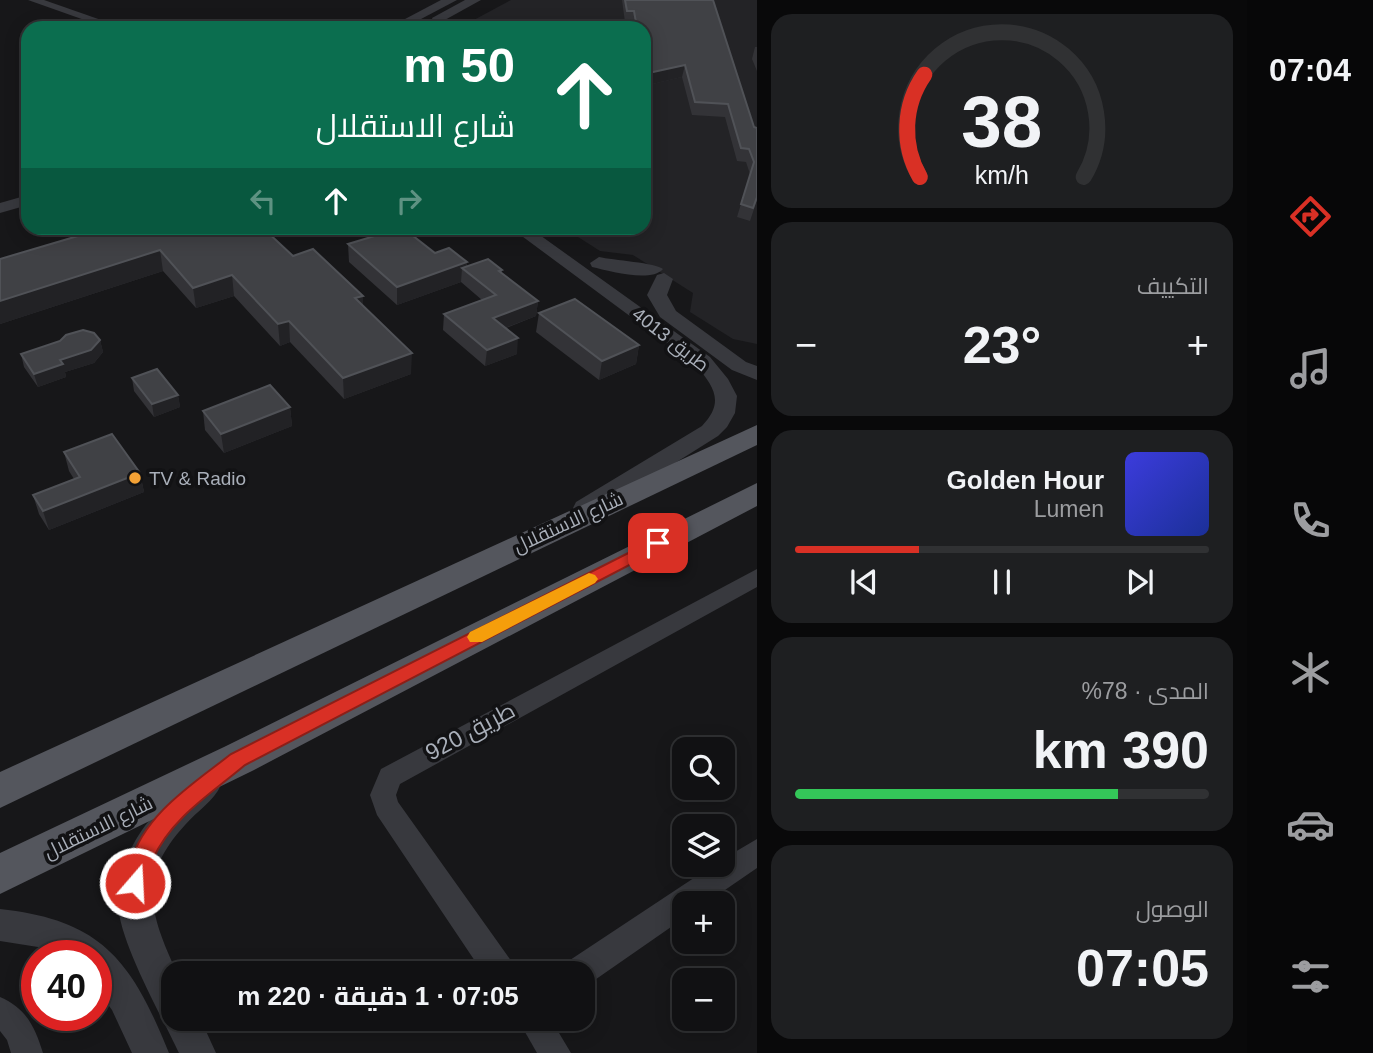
<!DOCTYPE html>
<html lang="ar">
<meta charset="utf-8">
<style>
:root{--surface:#111113;--page:#1e1f21;--text:#f1f3f6;--muted:#9c9da0;--line:#303133;--accent:#d93025}
body{margin:0;font-family:Arial,Cairo,sans-serif;background:var(--page);color:var(--text);direction:rtl;height:100vh;display:flex;flex-direction:column;font-size:26px;white-space:nowrap}
*{box-sizing:border-box;margin:0}
p{font-size:23px;color:var(--muted)}
.icon{flex:none;width:38px;height:38px;fill:none;stroke:currentColor;stroke-width:2;stroke-linecap:round;stroke-linejoin:round}
.map{position:relative;flex:1;overflow:hidden;direction:ltr}
.drawer{display:flex;flex-direction:column;gap:14px;padding:14px;background:#09090a;width:490px}
.drawer>*{flex:none}
.hud{position:absolute;left:21px;top:21px;width:630px;height:214px;border-radius:21px;box-shadow:0 4px 18px #0003,0 0 0 2px var(--line);direction:rtl;background:#0b6e4f;color:#fff;overflow:hidden}
.buttons{position:absolute;left:672px;top:737px;display:grid;gap:14px}
.buttons a{display:grid;place-items:center;width:63px;height:63px;border-radius:14px;background:var(--surface);box-shadow:0 4px 18px #0003,0 0 0 2px var(--line);font-size:35px}
.speed{position:absolute;left:21px;top:940px;display:flex;gap:14px;font-size:35px;font-weight:700;text-align:center}
.speed>*{display:grid;place-content:center;width:91px;height:91px;border-radius:50%;background:var(--surface);box-shadow:0 4px 18px #0003,0 0 0 2px var(--line);line-height:1}
.speed .limit{border:10px solid #d22;background:#fff;color:#111}
.pin{position:absolute;display:grid;place-items:center;width:60px;height:60px;color:#fff;margin:-30px;border-radius:14px;box-shadow:0 4px 10px #0006}
.me{position:absolute;width:77px;margin:-38px;rotate:19deg;stroke-linejoin:round;filter:drop-shadow(0 0 5px #0008)}
.turn{display:flex;align-items:center;gap:24px;height:147px;padding:0 21px;font-size:32px}
.turn .icon{width:91px;height:91px;stroke-width:2.5}
.turn b{display:block;font-size:49px;line-height:60px}
.lanes{display:flex;align-items:center;height:66px;padding:0 21px;background:#0003;justify-content:center;gap:35px;direction:ltr}
.lanes .off{opacity:.35}
.big{font-size:52px;font-weight:700;line-height:1.1}
.drawer .tile{flex:1;display:flex;flex-direction:column;justify-content:center;gap:10px;min-width:0;padding:0 24px;border-radius:21px;background:var(--page)}
.drawer .dial{align-items:center;gap:0}
.dial svg{height:182px;overflow:visible;fill:none;stroke:var(--line);stroke-width:7;stroke-linecap:round;text-anchor:middle}
.dial text{fill:var(--text);stroke:none}
.song{display:flex;align-items:center;gap:21px}
.cover{width:84px;height:84px;border-radius:10px;background:linear-gradient(135deg,hsl(240 70% 55%),hsl(230 70% 35%))}
.played{height:7px;border-radius:4px;background:linear-gradient(90deg,var(--accent) 30%,var(--line) 30%)}
.keys{display:flex;justify-content:space-around;direction:ltr}
.heat{display:flex;justify-content:space-between;align-items:center;font-size:38px;direction:ltr}
.charge{height:10px;border-radius:5px;background:linear-gradient(90deg,#34c759 78%,var(--line) 0)}
.trip{position:absolute;left:161px;top:961px;width:434px;height:70px;border-radius:21px;background:var(--surface);box-shadow:0 4px 18px #0003,0 0 0 2px var(--line);font-weight:700;line-height:70px;text-align:center;direction:rtl}
main{display:flex;flex:1;min-height:0}
.menu{display:flex;flex-direction:column;width:126px;justify-content:space-around;align-items:center;background:#070708;color:var(--muted)}
.menu .icon{width:49px;height:49px}
.menu .active{color:var(--accent)}
.menu b{font-size:32px;color:var(--text)}
.map>svg:first-child{display:block}
.built{fill:#232326}
.lines{fill:none;stroke-linecap:round;stroke-linejoin:round}
.minor{fill:#38393e;fill-rule:evenodd}
.tertiary{fill:#38393e;fill-rule:evenodd}
.primary{fill:#54565d;fill-rule:evenodd}
.wall{fill:#333337}
.shaded-wall{fill:#222225}
.building{fill:#404145;stroke:#505257;stroke-width:2}
.route{fill:#d93025;stroke:#8d1f18;stroke-width:2}
.slow{fill:#f59e0b}
.poi-dot{fill:#f3a135;stroke:#121214;stroke-width:2.5}
.labels{text-anchor:middle;stroke-width:7;stroke-linejoin:round;paint-order:stroke}
.street-label{font-size:19px;fill:#a9afb9;stroke:#121214}
.poi-label{font-size:19px;fill:#a9afb9;stroke:#121214;text-anchor:start}
.near-street-label{font-size:23px;fill:#a9afb9;stroke:#121214}
</style>
<main>
<nav class="menu">
<b>07:04</b>
<svg class="icon active" aria-label="directions" viewBox="0 0 24 24"><path d="M12 3l9 9-9 9-9-9zM9 14v-3h6M13 9l2 2-2 2"/></svg>
<svg class="icon" aria-label="music" viewBox="0 0 24 24"><path d="M9 18V5l10-2v13"/><circle cx="6" cy="18" r="3"/><circle cx="16" cy="16" r="3"/></svg>
<svg class="icon" aria-label="phone" viewBox="0 0 24 24"><path d="M5 4h4l2 5-3 2q2 4 5 5l2-3 5 2v4C11 20 4 13 5 4z"/></svg>
<svg class="icon" aria-label="climate" viewBox="0 0 24 24"><path d="M12 3v18M4 7l16 10M4 17L20 7"/></svg>
<svg class="icon" aria-label="car" viewBox="0 0 24 24"><path d="M5 17H2v-5l4-1 3-4h7l3 4 3 1v5h-3M9 17h6M6 11h13"/><circle cx="7" cy="17" r="2"/><circle cx="17" cy="17" r="2"/></svg>
<svg class="icon" aria-label="filters" viewBox="0 0 24 24"><path d="M4 7h16M4 17h16"/><circle cx="9" cy="7" r="2"/><circle cx="15" cy="17" r="2"/></svg>
</nav>
<section class="drawer">
<div class="tile dial"><svg viewBox="0 0 100 80">
<path d="M14 69A42 42 0 1 1 86 69"/>
<path d="M14 69A42 42 0 0 1 16 24" stroke="#d93025"/>
<text x="50" y="56" font-size="32" font-weight="700">38</text>
<text x="50" y="72" font-size="11">km/h</text>
</svg></div>
<div class="tile"><p>التكييف</p>
<div class="heat"><a>−</a><b class="big">23°</b><a>+</a></div>
</div>
<div class="tile">
<div class="song"><i class="cover"></i><div><b>Golden Hour</b><p>Lumen</p></div></div>
<div class="played"></div>
<div class="keys"><svg class="icon" aria-label="previous" viewBox="0 0 24 24"><path d="M18 5L8 12l10 7zM5 5v14"/></svg><svg class="icon" aria-label="pause" viewBox="0 0 24 24"><path d="M8 5v14M16 5v14"/></svg><svg class="icon" aria-label="next" viewBox="0 0 24 24"><path d="M6 5l10 7-10 7zM19 5v14"/></svg></div>
</div>
<div class="tile"><p>المدى · 78%</p><b class="big">390 km</b><div class="charge"></div></div>
<div class="tile"><p>الوصول</p><b class="big">07:05</b></div>
</section>
<div class="map">
<svg width="757" height="1053" viewBox="0 0 757 1053">
<rect width="100%" height="100%" fill="#171719"/>
<polygon class="built" points="511,0 757,0 757,344 733,339 690,312 693,293 633,255 600,251 564,228 644,228 644,28 459,28"/>
<g class="lines">
<g class="minor">
<polygon points="28,0 44,0 124,28 107,28"/>
<polygon points="757,569 757,587 400,784 396,795 398,802 512,962 516,973 483,973 377,815 370,795 381,769"/>
<polygon points="757,839 757,868 706,903 684,903 684,918 589,984 583,986 583,973 563,973 567,962 715,864 723,864 723,859"/>
<path d="M 0,997 C 26,1008 35,1027 43,1053 L 11,1053 L 7,1040 L 0,1031 Z"/>
<polygon points="517,1018 550,1018 571,1053 537,1053"/>
</g>
<g class="tertiary">
<polygon points="441,0 457,0 404,28 388,28"/>
<polygon points="465,0 481,0 443,21 433,21 432,18"/>
<polygon points="28,195 28,205 0,213 0,203"/>
<path d="M 511,228 L 530,228 L 710,357 L 728,379 L 737,396 L 735,413 L 727,427 L 718,436 L 594,514 L 585,516 L 576,514 L 573,508 L 576,502 L 702,426 C 725,402 714,387 696,365 Z"/>
<path d="M 599,257 C 612,260 657,263 663,269 C 651,283 609,271 592,267 L 590,263 Z"/>
<polygon points="664,273 673,279 667,295 676,311 746,362 757,366 757,380 732,370 660,317 647,295 657,275"/>
<path d="M 206,772 L 217,776 L 221,785 C 214,801 197,811 185,825 C 137,877 150,914 177,973 L 173,973 L 173,1018 L 200,1018 L 216,1053 L 179,1053 C 162,1017 120,943 118,905 C 117,872 132,840 153,816 C 167,799 185,779 206,772 Z"/>
<path d="M 0,909 C 103,920 132,962 169,1053 L 132,1053 L 112,1010 L 96,988 L 96,956 L 61,956 L 38,947 L 0,941 Z"/>
</g>
<g class="primary">
<polygon points="757,425 757,445 0,808 0,772"/>
<polygon points="757,483 757,506 252,771 0,894 0,853 224,747"/>
</g>
</g>
<g class="wall">
<polygon points="622,0 713,0 754,127 757,200 750,221 737,217 750,174 746,162 737,161 725,117 692,115 682,77 644,86 644,28 633,28 632,22 625,22"/>
<polygon points="755,47 757,47 757,71 752,59"/>
<polygon points="644,119 651,145 648,164 646,164 644,171"/>
<polygon points="109,233 293,256 363,306 411,374 344,399 290,342 280,346 234,296 196,308 163,271 0,324 0,259"/>
<polygon points="348,244 435,253 467,262 467,266 502,270 502,274 538,301 536,316 506,328 517,354 485,366 443,330 444,314 482,300 461,282 397,305 349,262"/>
<polygon points="539,313 639,345 636,364 599,380 536,332"/>
<polygon points="100,340 103,352 94,363 65,372 66,377 38,387 24,367 21,354 60,341"/>
<polygon points="132,378 178,395 180,407 154,417 134,391"/>
<polygon points="290,407 292,426 224,453 205,430 203,411"/>
<polygon points="64,452 140,473 144,492 49,530 39,514 33,495 74,479 69,471"/>
</g>
<g class="shaded-wall">
<polygon points="685,65 682,77 644,86 644,74"/>
<polygon points="160,250 163,271 0,324 0,301"/>
<polygon points="467,262 466,272 462,268 461,282 397,305 397,287"/>
<polygon points="232,275 234,296 196,308 193,288"/>
<polygon points="363,296 363,317 355,298"/>
<polygon points="538,301 536,316 492,333 493,318"/>
<polygon points="289,321 290,342 280,346 278,324"/>
<polygon points="518,338 517,354 485,366 487,350"/>
<polygon points="100,340 103,352 94,363 65,372 66,377 38,387 34,374"/>
<polygon points="639,345 636,364 599,380 602,361"/>
<polygon points="412,353 411,374 344,399 343,378"/>
<polygon points="178,395 180,407 154,417 152,404"/>
<polygon points="290,407 292,426 224,453 221,434"/>
<polygon points="140,473 144,492 49,530 43,511"/>
</g>
<g class="building">
<polygon points="625,0 713,0 754,127 757,128 757,197 753,208 741,204 754,162 749,149 741,148 728,104 695,102 685,65 644,74 644,28 637,28 634,11 627,11"/>
<polygon points="644,119 651,145 647,145 648,152 644,152"/>
<polygon points="105,228 109,233 127,228 263,228 293,256 313,249 363,296 355,298 412,353 343,378 289,321 278,324 232,275 193,288 160,250 0,301 0,259"/>
<polygon points="401,228 403,228 435,253 449,248 467,262 397,287 348,244"/>
<polygon points="488,259 502,270 499,271 538,301 493,318 518,338 487,350 444,314 496,295 462,268"/>
<polygon points="575,299 639,345 602,361 539,313"/>
<polygon points="83,330 94,333 100,340 91,350 60,360 63,364 34,374 21,354 60,341 66,335"/>
<polygon points="157,369 178,395 152,404 132,378"/>
<polygon points="270,385 290,407 221,434 203,411"/>
<polygon points="112,434 140,473 43,511 33,495 80,477 64,452"/>
</g>
<path class="route" d="M 658,538 L 666,543 L 664,547 L 245,765 C 212,793 171,818 153,859 C 148,869 147,880 143,890 L 135,893 L 128,890 C 124,881 127,874 130,864 C 144,814 193,784 231,754 Z"/>
<polygon class="slow" points="589,573 595,575 598,579 595,583 482,642 470,642 467,637 470,632"/>
<circle class="poi-dot" cx="135" cy="478" r="7"/>
<g class="labels">
<g class="street-label">
<text transform="translate(671 339) rotate(38)" y="7">طريق 4013</text>
<text transform="translate(568 522) rotate(-25)" y="7">شارع الاستقلال</text>
<text transform="translate(98 827) rotate(-26)" y="7">شارع الاستقلال</text>
</g>
<g class="poi-label">
<text x="149" y="485">TV &amp; Radio</text>
</g>
<g class="near-street-label">
<text transform="translate(470 731) rotate(-28)" y="8">طريق 920</text>
</g>
</g>
</svg>
<div class="buttons">
<a><svg class="icon" aria-label="search" viewBox="0 0 24 24"><circle cx="10" cy="10" r="6"/><path d="M15 15l6 6"/></svg></a>
<a><svg class="icon" aria-label="layers" viewBox="0 0 24 24"><path d="M12 4l9 5-9 5-9-5zM3 14l9 5 9-5"/></svg></a>
<a>+</a>
<a>−</a>
</div>
<div class="speed"><div class="limit">40</div></div>
<div class="pin" style="left:658px;top:543px;background:#d93025"><svg class="icon" aria-label="arrive" viewBox="0 0 24 24"><path d="M6 21V4h12l-3 4 3 4H6"/></svg></div>
<svg class="me" style="left:135px;top:883px" viewBox="-20 -20 40 40"><circle r="17" fill="#d93025" stroke="#fff" stroke-width="3"/><path d="M0-11L8 9 0 5-8 9z" fill="#fff"/></svg>
<div class="trip">07:05 · 1 دقيقة · 220 m</div>
<div class="hud">
<div class="turn"><svg class="icon" aria-label="ahead" viewBox="0 0 24 24"><path d="M12 20V5M6 11l6-6 6 6"/></svg><div><b>50 m</b>شارع الاستقلال</div></div>
<div class="lanes"><svg class="icon off" aria-label="left" viewBox="0 0 24 24"><path d="M17 20v-9H6M10 6l-5 5 5 5"/></svg><svg class="icon" aria-label="ahead" viewBox="0 0 24 24"><path d="M12 20V5M6 11l6-6 6 6"/></svg><svg class="icon off" aria-label="right" viewBox="0 0 24 24"><path d="M7 20v-9h11M14 6l5 5-5 5"/></svg></div>
</div>
</div>
</main>
